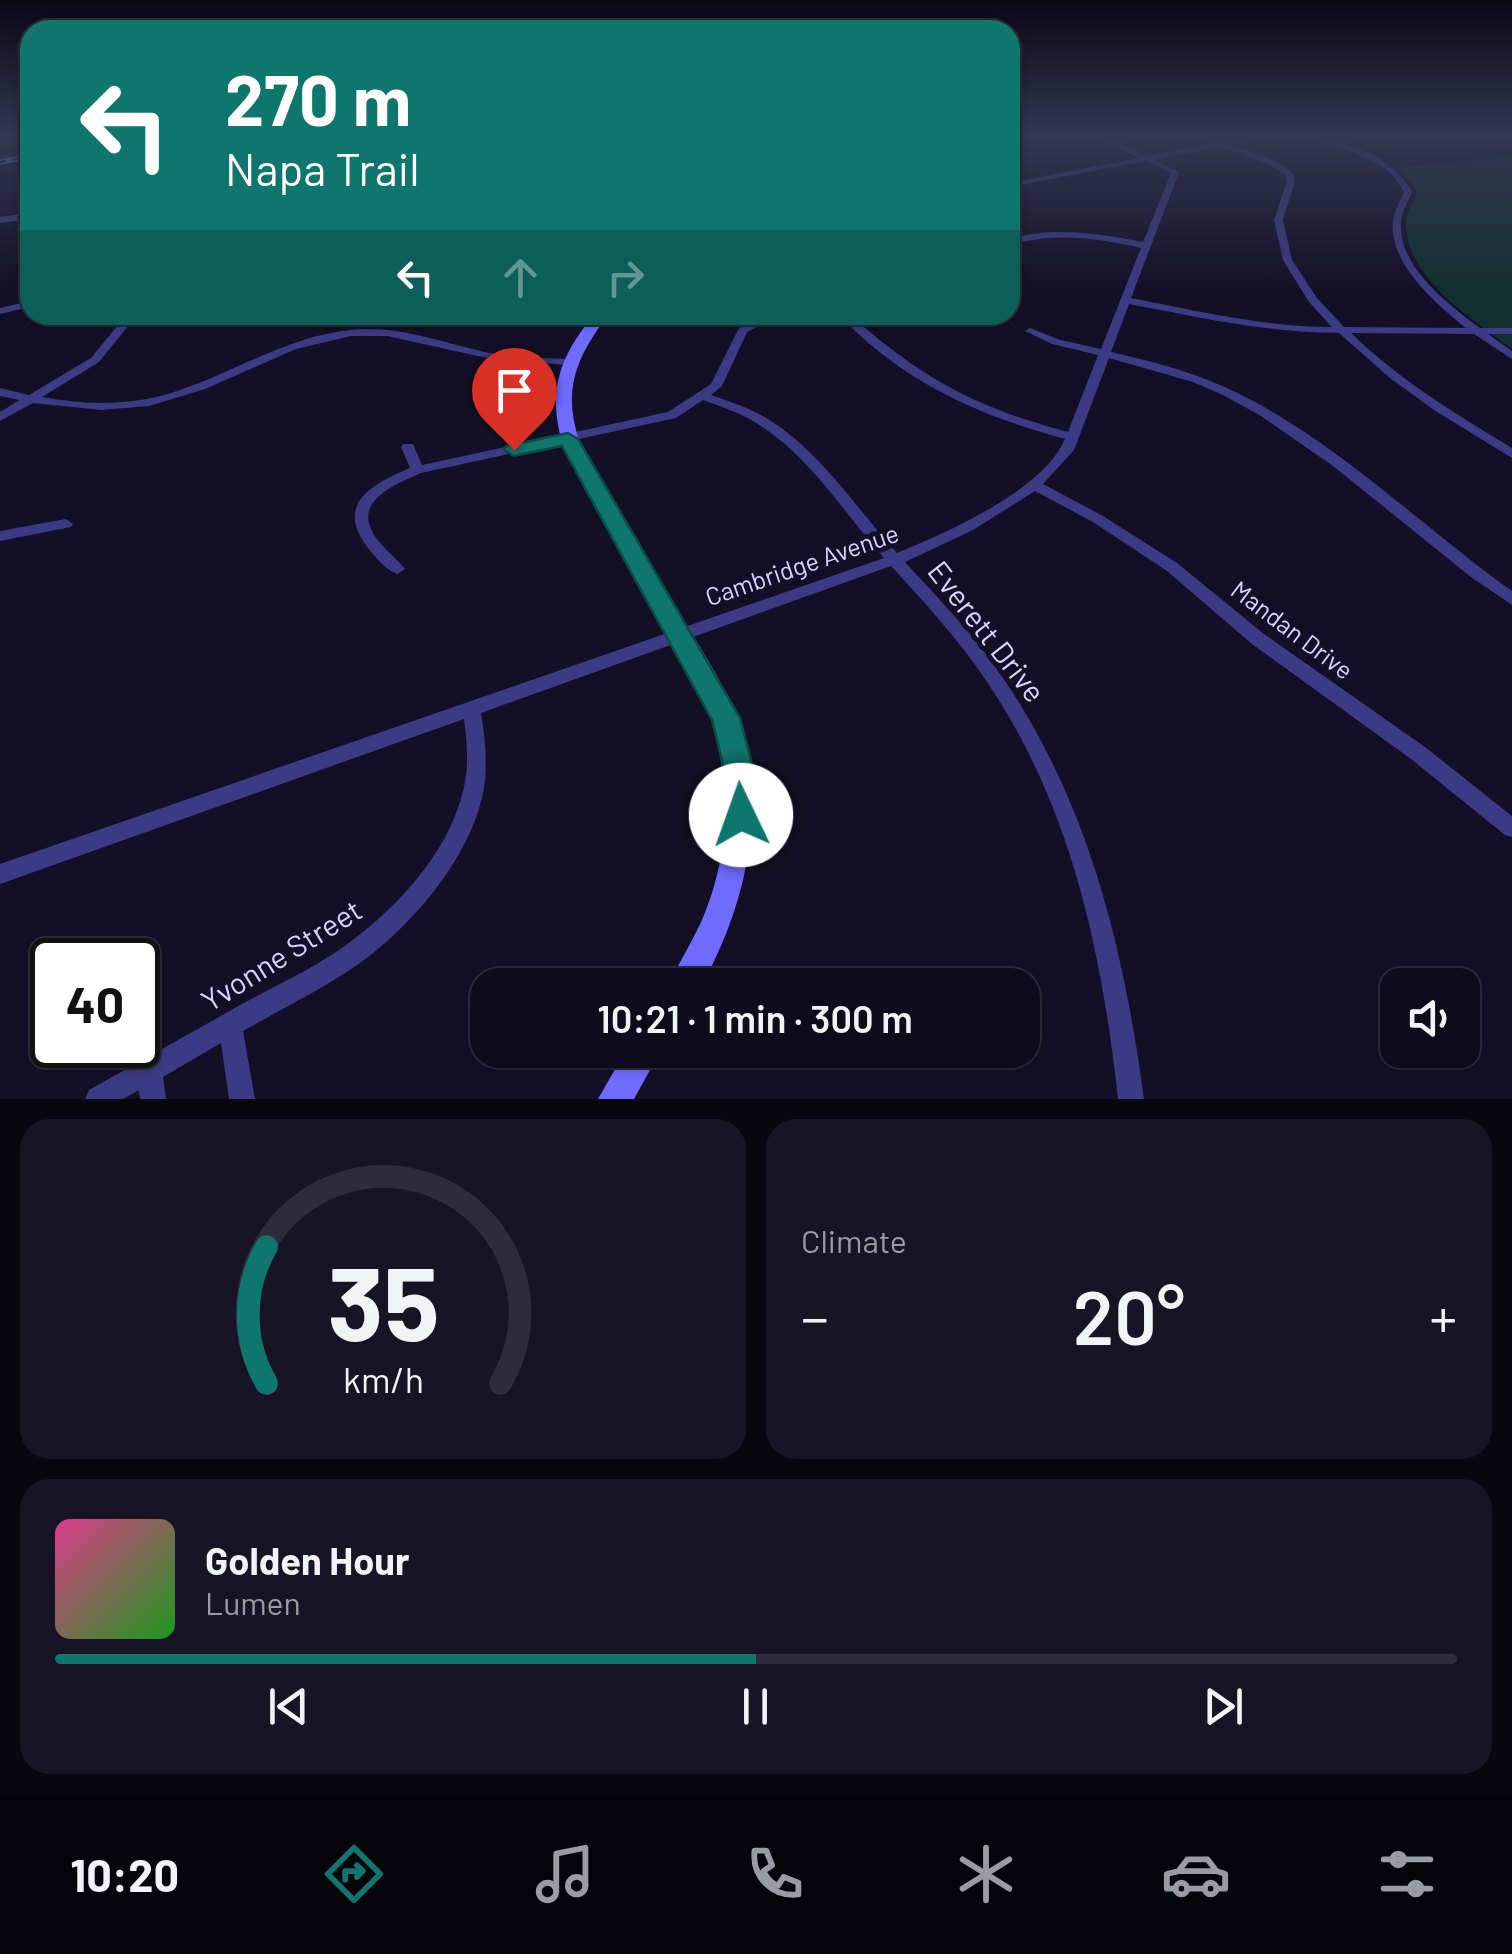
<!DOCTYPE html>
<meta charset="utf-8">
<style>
:root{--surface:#0e0b1c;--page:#171425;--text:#f1f3f6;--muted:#9b9ba3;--line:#2e2b3b;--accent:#0f766e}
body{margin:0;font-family:Barlow,sans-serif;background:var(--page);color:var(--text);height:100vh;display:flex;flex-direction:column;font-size:38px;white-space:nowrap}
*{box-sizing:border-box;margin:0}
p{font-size:32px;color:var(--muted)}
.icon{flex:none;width:55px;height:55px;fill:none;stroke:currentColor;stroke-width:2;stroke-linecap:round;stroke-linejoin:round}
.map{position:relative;height:1099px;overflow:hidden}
.details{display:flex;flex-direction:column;gap:20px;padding:20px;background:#08060f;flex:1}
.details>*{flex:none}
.guide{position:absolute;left:20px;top:20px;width:1000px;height:305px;border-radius:30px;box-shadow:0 2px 8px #0004,0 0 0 2px var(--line);background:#0f766e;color:#fff;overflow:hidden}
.controls{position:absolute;left:1380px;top:968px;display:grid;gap:20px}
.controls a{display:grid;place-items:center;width:100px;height:100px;border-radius:20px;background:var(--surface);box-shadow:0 2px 8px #0004,0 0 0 2px var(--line);font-size:50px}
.speed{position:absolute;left:30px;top:938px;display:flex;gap:20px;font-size:50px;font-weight:700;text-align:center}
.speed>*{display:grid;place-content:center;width:130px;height:130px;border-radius:50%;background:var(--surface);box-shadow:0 2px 8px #0004,0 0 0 2px var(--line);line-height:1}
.speed .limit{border:5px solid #111;border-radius:15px;background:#fff;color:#111}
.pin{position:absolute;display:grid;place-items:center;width:85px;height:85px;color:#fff;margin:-102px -42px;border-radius:50% 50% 50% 0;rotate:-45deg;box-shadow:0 0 10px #0007}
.pin .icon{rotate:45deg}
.me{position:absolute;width:110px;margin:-55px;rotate:357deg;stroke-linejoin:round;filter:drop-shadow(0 0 8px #0008)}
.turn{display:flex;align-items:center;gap:35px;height:210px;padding:0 40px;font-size:45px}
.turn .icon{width:130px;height:130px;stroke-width:2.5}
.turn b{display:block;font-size:70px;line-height:85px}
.lanes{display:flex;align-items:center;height:95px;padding:0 40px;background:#0003;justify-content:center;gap:50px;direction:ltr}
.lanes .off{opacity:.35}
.big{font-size:75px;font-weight:600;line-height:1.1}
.details .widget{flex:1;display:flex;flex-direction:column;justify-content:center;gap:15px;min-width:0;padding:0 35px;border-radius:30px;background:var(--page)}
.details .dial{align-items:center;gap:0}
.dial svg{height:260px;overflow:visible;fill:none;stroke:var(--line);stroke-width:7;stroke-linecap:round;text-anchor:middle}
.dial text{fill:var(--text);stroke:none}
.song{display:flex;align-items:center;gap:30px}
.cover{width:120px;height:120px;border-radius:15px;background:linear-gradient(135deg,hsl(330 70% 55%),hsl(120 70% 35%))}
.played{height:10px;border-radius:5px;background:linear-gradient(90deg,var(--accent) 50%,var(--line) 50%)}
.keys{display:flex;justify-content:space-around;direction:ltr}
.heat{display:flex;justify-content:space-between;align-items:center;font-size:55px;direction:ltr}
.details .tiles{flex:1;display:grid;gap:20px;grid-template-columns:1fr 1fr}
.widget:last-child{grid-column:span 2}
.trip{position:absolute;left:470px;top:968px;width:570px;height:100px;border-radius:30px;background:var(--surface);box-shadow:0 2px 8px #0004,0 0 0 2px var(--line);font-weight:600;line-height:100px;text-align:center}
.dock{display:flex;height:160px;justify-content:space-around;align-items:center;background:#06040b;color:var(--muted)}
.dock .icon{width:70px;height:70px}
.dock .current{color:var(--accent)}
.dock b{font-size:45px;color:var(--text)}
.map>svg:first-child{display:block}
.green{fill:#12302f}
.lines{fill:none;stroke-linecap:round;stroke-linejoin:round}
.street{fill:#3d3a85;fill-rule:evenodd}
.secondary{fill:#6f6bff;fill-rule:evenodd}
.rail-casing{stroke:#00e5ff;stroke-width:5}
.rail{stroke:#130f26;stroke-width:2.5;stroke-dasharray:6;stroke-linecap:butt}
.route{fill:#0f766e;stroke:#0a4d48;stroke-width:2.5}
.labels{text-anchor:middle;stroke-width:10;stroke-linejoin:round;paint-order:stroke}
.street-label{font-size:25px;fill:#d9d4ff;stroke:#130f26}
.near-street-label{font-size:30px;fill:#d9d4ff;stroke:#130f26}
</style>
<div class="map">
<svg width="1512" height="1099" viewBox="0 0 1512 1099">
<rect width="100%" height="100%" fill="#130f26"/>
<path class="green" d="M 1512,156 L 1512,349 C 1474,320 1408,280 1406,226 C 1405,212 1416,202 1417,189 L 1396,168 Z"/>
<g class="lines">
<g class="street">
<polygon points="12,137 22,137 0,147 0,142"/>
<path d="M 1096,137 L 1106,137 L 1147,156 L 1247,137 L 1263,137 L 1230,145 L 1274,160 L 1293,173 L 1295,181 L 1283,220 L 1292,260 L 1317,298 L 1344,327 L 1466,328 C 1437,305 1388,263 1393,221 C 1394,211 1400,201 1404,192 C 1386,154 1341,152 1307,137 C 1343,137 1395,158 1412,192 C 1408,202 1402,211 1401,222 C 1398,267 1448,304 1480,328 L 1512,328 L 1512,334 L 1488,334 L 1512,351 L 1512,359 L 1474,334 L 1351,333 C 1398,379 1456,414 1512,448 L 1512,458 L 1434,410 L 1390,378 L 1339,333 C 1267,333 1198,317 1129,304 L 1111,352 C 1150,361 1190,371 1227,388 C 1333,437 1418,524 1512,591 L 1512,605 L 1471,577 L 1333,466 L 1261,416 L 1223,395 L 1193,382 L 1109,358 L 1074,450 L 1043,484 L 1103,516 L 1177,563 L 1264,634 L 1425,747 L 1512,816 L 1512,837 L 1505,835 L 1411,759 L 1252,644 L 1167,571 L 1093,522 L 1035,491 L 973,530 L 905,562 C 939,599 975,636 1003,678 C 1089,804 1124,949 1144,1099 L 1118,1099 C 1102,953 1072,809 989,685 C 961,642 926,604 891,566 L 481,713 C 485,736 487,758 485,781 C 476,854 409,931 350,970 C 316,992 278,1011 243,1031 L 255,1099 L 229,1099 L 221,1043 L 163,1077 L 166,1099 L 140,1099 L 139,1090 L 123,1099 L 85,1099 L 89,1090 C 140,1061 191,1033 242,1004 C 273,987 306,972 336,952 C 392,914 449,855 464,787 C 469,765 467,742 464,719 L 0,884 L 0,864 L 884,558 C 844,513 812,459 761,426 C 743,414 723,407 703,400 L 676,418 L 421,473 C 392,486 350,502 377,539 C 385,550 396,558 405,569 L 397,574 C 385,569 376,558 368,548 C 334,504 372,484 410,468 L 401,447 L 403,444 L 413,444 L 422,465 L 668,412 L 711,384 L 739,328 L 767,315 L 781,315 L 747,332 L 722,386 L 711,395 C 731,402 750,408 768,419 C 821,452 856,508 897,553 C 946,533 1044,490 1065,439 C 977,415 903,382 839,315 L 850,315 C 923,379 974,407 1068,432 L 1098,355 L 1052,344 L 1025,331 L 1030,328 L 1060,340 L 1101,349 L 1141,248 C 1096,238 1055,232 1010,245 L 1010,239 C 1055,226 1098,234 1143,242 L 1171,173 L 1146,161 L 1010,187 L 1010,183 L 1139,158 ZM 1221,147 L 1268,164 L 1285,174 L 1287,181 L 1274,220 L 1283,260 L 1309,302 L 1332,327 C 1264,327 1198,311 1131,298 L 1179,172 L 1154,160 Z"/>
<polygon points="30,213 30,219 0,223 0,217"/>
<polygon points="30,301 30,307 0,314 0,308"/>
<path d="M 126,315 L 137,315 L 99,362 L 42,397 C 84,405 129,406 171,393 C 232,374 285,337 350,330 C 398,325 440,342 485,352 C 513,357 541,358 569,359 L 575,362 L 569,365 L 496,360 L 387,336 L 351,336 L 296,349 L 205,389 L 149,406 L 101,410 L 33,403 L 0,421 L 0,412 L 20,400 L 0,396 L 0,388 L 29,395 L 91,358 Z"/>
<polygon points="66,519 73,524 71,527 0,541 0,531"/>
</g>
<g class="secondary">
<path d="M 594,315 L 608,315 C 572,363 561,396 584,454 C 615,507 647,559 678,612 C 694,638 712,664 725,692 C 772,789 752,893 702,985 L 669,985 C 679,961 694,940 704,915 C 734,842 730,767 703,695 L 566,454 C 546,398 556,360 594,315 Z"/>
<polygon points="626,1050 661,1050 634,1099 598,1099"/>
</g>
<g class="rail-casing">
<polyline id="rail" points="0,162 30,156"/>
</g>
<use href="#rail" class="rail"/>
</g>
<linearGradient id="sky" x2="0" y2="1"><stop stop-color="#0a0815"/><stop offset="0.47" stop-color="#333752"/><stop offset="1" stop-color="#333752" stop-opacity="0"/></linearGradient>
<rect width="1512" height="291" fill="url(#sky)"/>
<polygon class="route" points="568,433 578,439 740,718 754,772 757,815 752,825 741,829 730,825 726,815 725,772 712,720 562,446 514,456 504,450 506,446"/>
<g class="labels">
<g class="street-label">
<text transform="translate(802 565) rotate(-19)" y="9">Cambridge Avenue</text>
<text transform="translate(1292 630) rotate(37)" y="9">Mandan Drive</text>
</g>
<g class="near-street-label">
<text transform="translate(986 632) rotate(52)" y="10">Everett Drive</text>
<text transform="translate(282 956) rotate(-32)" y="10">Yvonne Street</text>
</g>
</g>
</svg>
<div class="controls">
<a><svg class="icon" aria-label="sound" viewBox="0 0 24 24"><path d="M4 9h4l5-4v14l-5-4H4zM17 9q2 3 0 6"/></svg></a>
</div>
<div class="speed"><div class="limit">40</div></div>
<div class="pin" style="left:514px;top:450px;background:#d93025"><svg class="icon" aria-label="arrive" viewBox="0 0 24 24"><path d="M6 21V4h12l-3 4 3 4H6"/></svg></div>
<svg class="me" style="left:741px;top:815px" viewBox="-20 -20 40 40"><circle r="19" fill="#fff"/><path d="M0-13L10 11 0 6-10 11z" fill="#0f766e"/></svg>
<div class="trip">10:21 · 1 min · 300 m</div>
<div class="guide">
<div class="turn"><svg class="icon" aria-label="left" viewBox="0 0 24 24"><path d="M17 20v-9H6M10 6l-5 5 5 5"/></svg><div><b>270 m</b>Napa Trail</div></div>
<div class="lanes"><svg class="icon" aria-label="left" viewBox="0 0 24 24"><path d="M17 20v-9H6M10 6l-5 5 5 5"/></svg><svg class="icon off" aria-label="ahead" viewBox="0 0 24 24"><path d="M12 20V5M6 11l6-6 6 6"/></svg><svg class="icon off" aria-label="right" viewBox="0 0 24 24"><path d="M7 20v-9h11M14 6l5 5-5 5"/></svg></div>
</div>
</div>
<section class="details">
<div class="tiles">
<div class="widget dial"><svg viewBox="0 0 100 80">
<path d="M14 69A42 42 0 1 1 86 69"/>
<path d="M14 69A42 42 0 0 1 14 27" stroke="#0f766e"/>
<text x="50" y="56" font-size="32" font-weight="700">35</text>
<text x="50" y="72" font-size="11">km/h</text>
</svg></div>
<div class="widget"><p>Climate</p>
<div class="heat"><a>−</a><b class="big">20°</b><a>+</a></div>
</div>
<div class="widget">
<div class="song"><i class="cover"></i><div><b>Golden Hour</b><p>Lumen</p></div></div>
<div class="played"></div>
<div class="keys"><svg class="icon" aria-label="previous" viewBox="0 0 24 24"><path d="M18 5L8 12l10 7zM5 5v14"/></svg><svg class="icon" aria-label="pause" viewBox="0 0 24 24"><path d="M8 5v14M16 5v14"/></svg><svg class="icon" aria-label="next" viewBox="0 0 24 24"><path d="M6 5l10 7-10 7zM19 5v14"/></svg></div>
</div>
</div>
</section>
<nav class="dock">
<b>10:20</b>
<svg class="icon current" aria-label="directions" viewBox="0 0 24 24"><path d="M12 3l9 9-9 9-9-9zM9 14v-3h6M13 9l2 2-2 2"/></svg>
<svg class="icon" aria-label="music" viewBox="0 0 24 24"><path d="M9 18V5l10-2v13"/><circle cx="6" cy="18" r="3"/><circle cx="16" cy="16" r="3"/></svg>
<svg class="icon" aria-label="phone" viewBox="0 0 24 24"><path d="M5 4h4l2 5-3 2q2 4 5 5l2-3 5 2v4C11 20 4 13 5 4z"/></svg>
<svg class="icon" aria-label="climate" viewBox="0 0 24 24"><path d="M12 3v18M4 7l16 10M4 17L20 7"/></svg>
<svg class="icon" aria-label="car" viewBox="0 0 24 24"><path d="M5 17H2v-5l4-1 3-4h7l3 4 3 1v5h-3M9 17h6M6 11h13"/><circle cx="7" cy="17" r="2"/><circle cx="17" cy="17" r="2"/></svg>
<svg class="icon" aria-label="filters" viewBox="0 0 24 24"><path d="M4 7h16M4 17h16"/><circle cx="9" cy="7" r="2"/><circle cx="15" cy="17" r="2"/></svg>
</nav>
